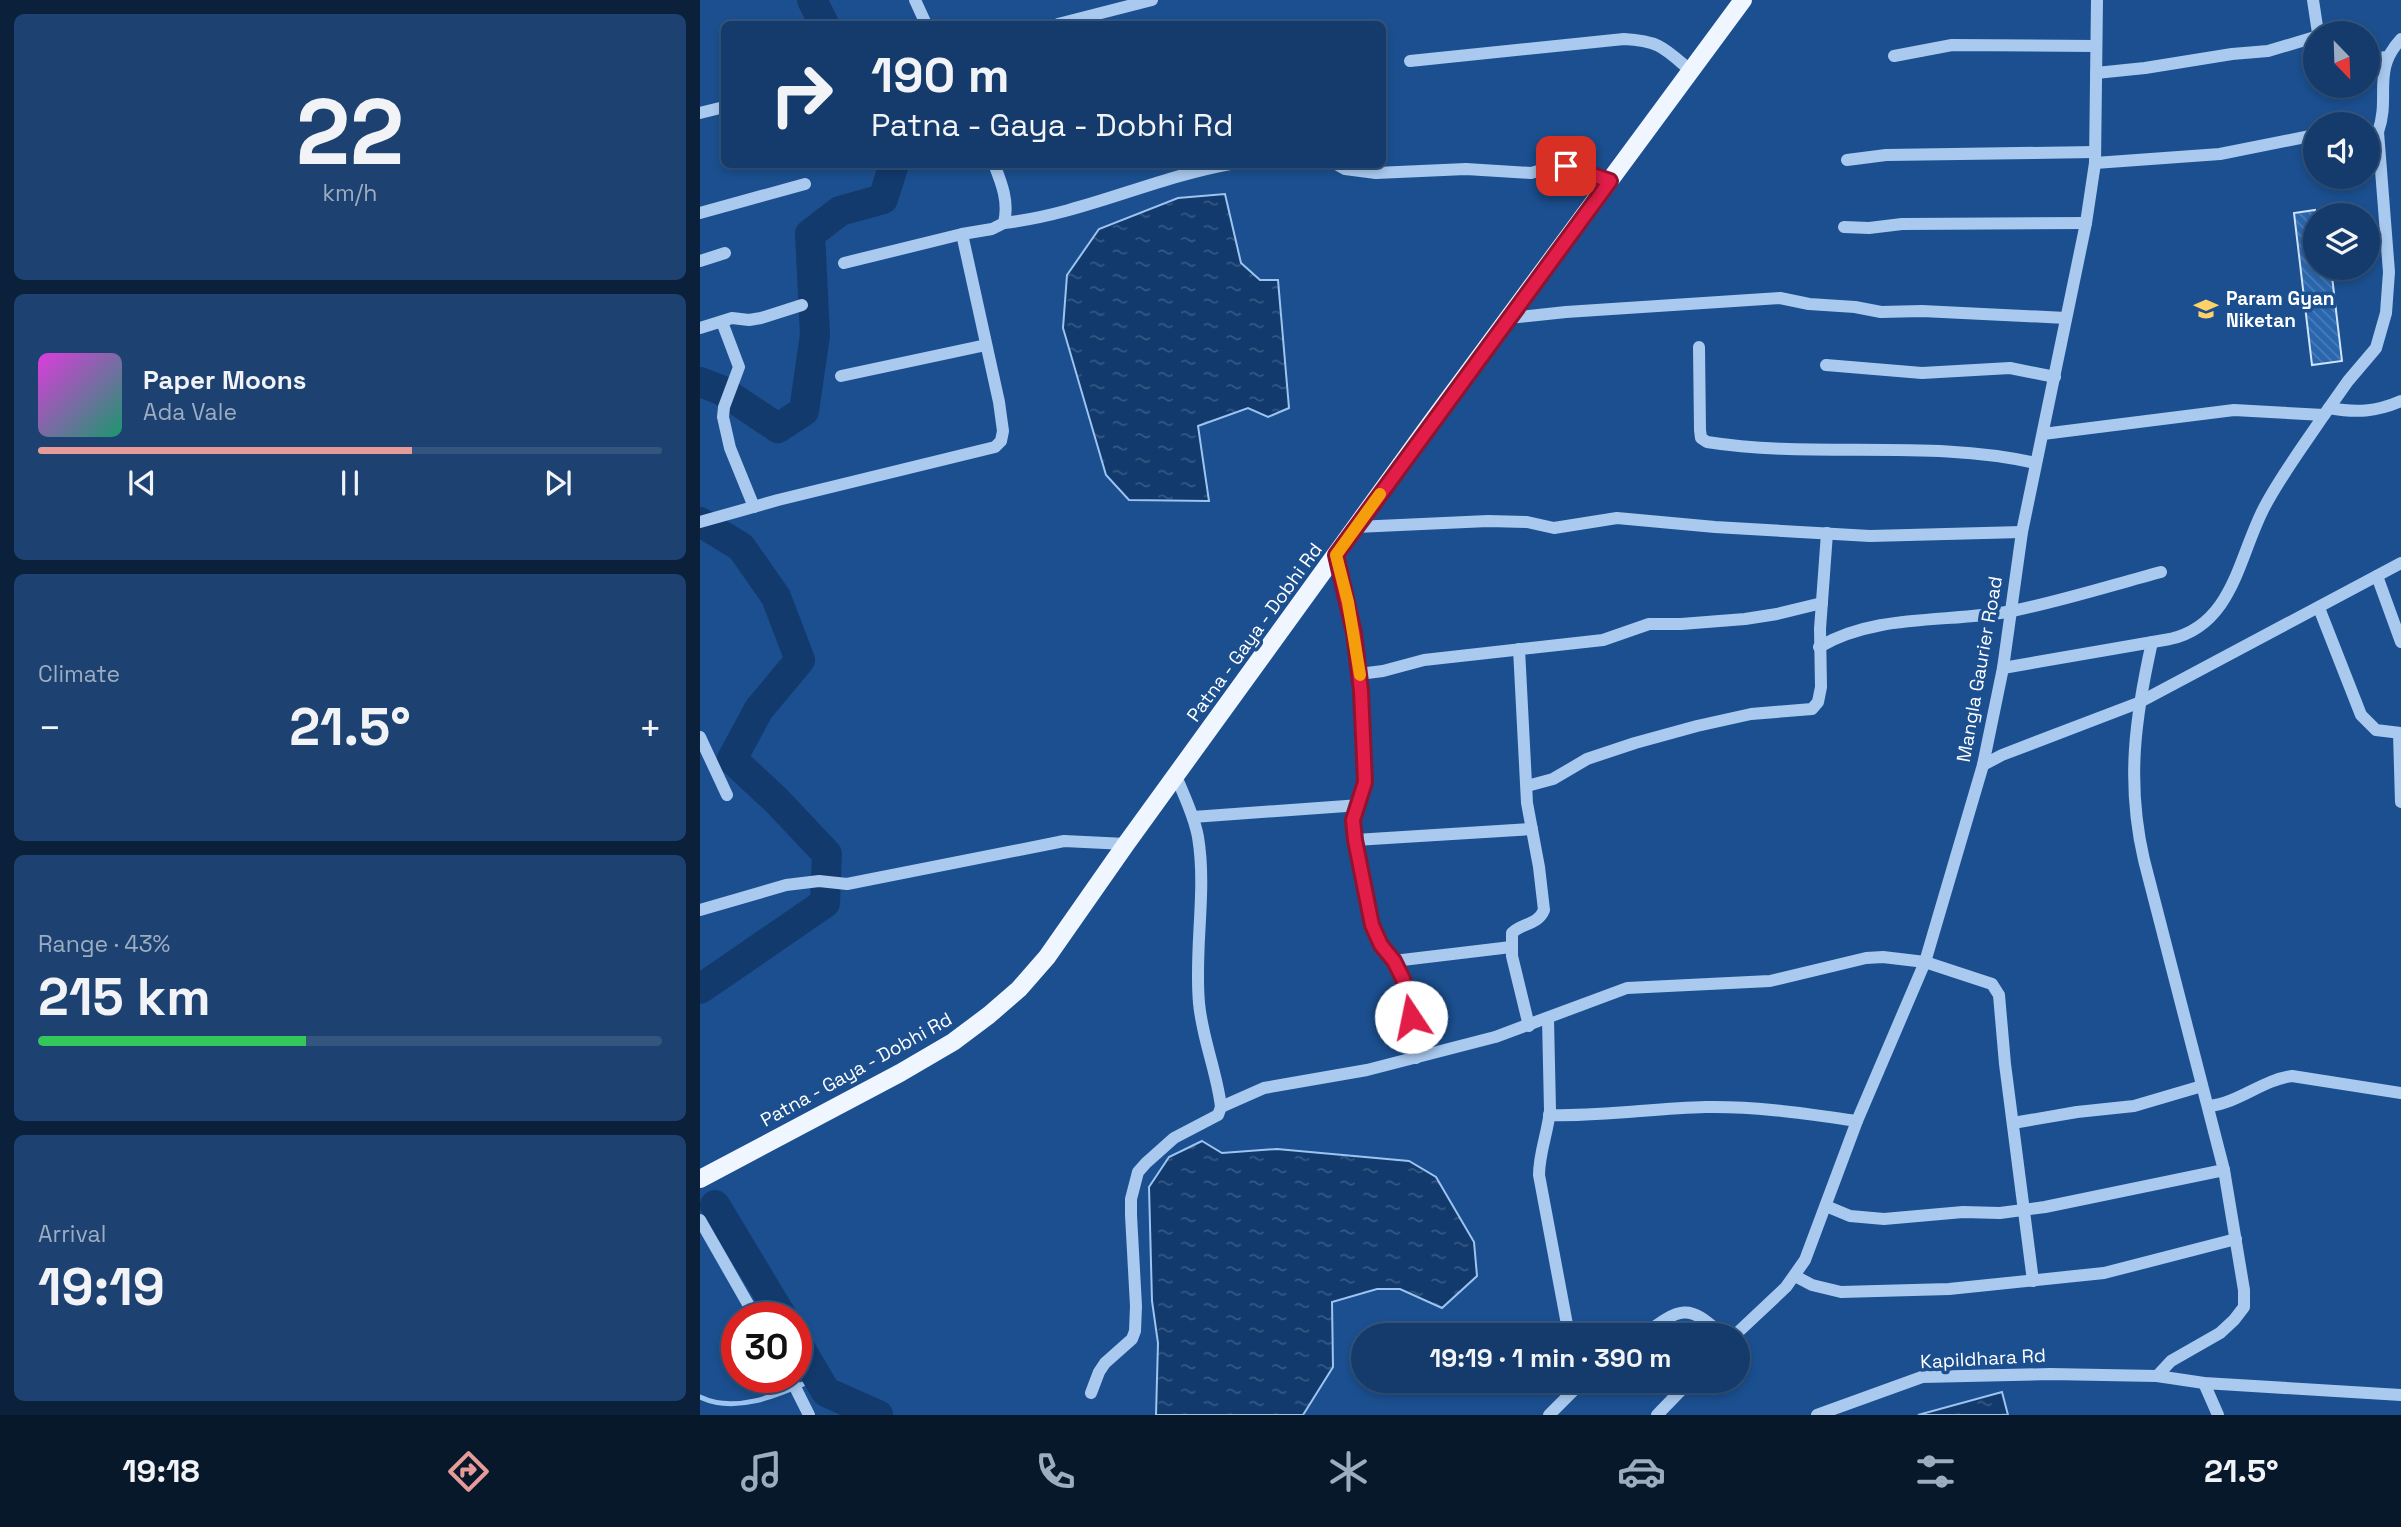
<!DOCTYPE html>
<meta charset="utf-8">
<style>
:root{--surface:#143b6b;--page:#1d4271;--text:#f1f3f6;--muted:#9dadc1;--line:#33557e;--accent:#e69b98}
body{margin:0;font-family:"Space Grotesk",sans-serif;background:var(--page);color:var(--text);height:100vh;display:flex;flex-direction:column;font-size:26px;white-space:nowrap}
*{box-sizing:border-box;margin:0}
p{font-size:23px;color:var(--muted)}
.icon{flex:none;width:38px;height:38px;fill:none;stroke:currentColor;stroke-width:2;stroke-linecap:round;stroke-linejoin:round}
.map{position:relative;flex:1;overflow:hidden}
.panel{display:flex;flex-direction:column;gap:14px;padding:14px;background:#0b203b;width:700px}
.panel>*{flex:none}
.top-card{position:absolute;left:21px;top:21px;width:665px;height:147px;border-radius:10px;box-shadow:0 4px 10px #0003,0 0 0 2px var(--line);background:#143b6b;color:var(--text);overflow:hidden}
.needle{width:46px;rotate:157deg}
.buttons{position:absolute;left:1603px;top:21px;display:grid;gap:14px}
.buttons a{display:grid;place-items:center;width:77px;height:77px;border-radius:50%;background:var(--surface);box-shadow:0 4px 10px #0003,0 0 0 2px var(--line);font-size:35px}
.speed{position:absolute;left:21px;top:1302px;display:flex;gap:14px;font-size:35px;font-weight:700;text-align:center}
.speed>*{display:grid;place-content:center;width:91px;height:91px;border-radius:50%;background:var(--surface);box-shadow:0 4px 10px #0003,0 0 0 2px var(--line);line-height:1}
.speed .limit{border:10px solid #d22;background:#fff;color:#111}
.pin{position:absolute;display:grid;place-items:center;width:60px;height:60px;color:#fff;margin:-30px;border-radius:14px;box-shadow:0 4px 10px #0006}
.me{position:absolute;width:77px;margin:-38px;rotate:349deg;stroke-linejoin:round;filter:drop-shadow(0 0 5px #0008)}
.turn{display:flex;align-items:center;gap:24px;height:147px;padding:0 35px;font-size:32px}
.turn .icon{width:91px;height:91px;stroke-width:2.5}
.turn b{display:block;font-size:49px;line-height:60px}
.big{font-size:52px;font-weight:800;line-height:1.1}
.panel .tile{flex:1;display:flex;flex-direction:column;justify-content:center;gap:10px;min-width:0;padding:0 24px;border-radius:10px;background:var(--page)}
.panel .dial{align-items:center;gap:0}
.dial b{font-size:91px;line-height:1}
.song{display:flex;align-items:center;gap:21px}
.cover{width:84px;height:84px;border-radius:10px;background:linear-gradient(135deg,hsl(300 70% 55%),hsl(160 70% 35%))}
.played{height:7px;border-radius:4px;background:linear-gradient(90deg,var(--accent) 60%,var(--line) 60%)}
.keys{display:flex;justify-content:space-around;direction:ltr}
.heat{display:flex;justify-content:space-between;align-items:center;font-size:38px;direction:ltr}
.charge{height:10px;border-radius:5px;background:linear-gradient(90deg,#34c759 43%,var(--line) 0)}
.trip{position:absolute;left:651px;top:1323px;width:399px;height:70px;border-radius:35px;background:var(--surface);box-shadow:0 4px 10px #0003,0 0 0 2px var(--line);font-weight:800;line-height:70px;text-align:center}
.tabs{display:flex;height:112px;justify-content:space-around;align-items:center;background:#08182b;color:var(--muted)}
.tabs .icon{width:49px;height:49px}
.tabs .current{color:var(--accent)}
.tabs b{font-size:32px;color:var(--text)}
main{display:flex;flex:1;min-height:0}
.map>svg:first-child{display:block}
.water{fill:url(#water-ripples);stroke:#9cc4f0;stroke-width:2}
.lines{fill:none;stroke-linecap:round;stroke-linejoin:round}
.stream{stroke:#9cc4f0;stroke-width:5}
.river{stroke:#123a6d;stroke-width:30}
.building{fill:url(#building-back-hatch);stroke:#cfe3fa;stroke-width:2}
.minor{stroke:#a9c9ee;stroke-width:12}
.major{stroke:#f0f6ff;stroke-width:18}
.route-casing{stroke:#92132f;stroke-width:18}
.route{stroke:#e11d48;stroke-width:12}
.slow{stroke:#f59e0b;stroke-width:12}
.labels{text-anchor:middle;stroke-width:7;stroke-linejoin:round;paint-order:stroke}
.poi-label{font-size:19px;font-weight:bold;fill:#fff;stroke:#1b4f8f;text-anchor:start}
.street-label{font-size:19px;fill:#fff;stroke:#1b4f8f}
</style>
<main>
<section class="panel">
<div class="tile dial"><b>22</b><p>km/h</p></div>
<div class="tile">
<div class="song"><i class="cover"></i><div><b>Paper Moons</b><p>Ada Vale</p></div></div>
<div class="played"></div>
<div class="keys"><svg class="icon" aria-label="previous" viewBox="0 0 24 24"><path d="M18 5L8 12l10 7zM5 5v14"/></svg><svg class="icon" aria-label="pause" viewBox="0 0 24 24"><path d="M8 5v14M16 5v14"/></svg><svg class="icon" aria-label="next" viewBox="0 0 24 24"><path d="M6 5l10 7-10 7zM19 5v14"/></svg></div>
</div>
<div class="tile"><p>Climate</p>
<div class="heat"><a>−</a><b class="big">21.5°</b><a>+</a></div>
</div>
<div class="tile"><p>Range · 43%</p><b class="big">215 km</b><div class="charge"></div></div>
<div class="tile"><p>Arrival</p><b class="big">19:19</b></div>
</section>
<div class="map">
<svg width="1701" height="1415" viewBox="0 0 1701 1415">
<defs>
<pattern id="water-ripples" width="26" height="14" patternUnits="userSpaceOnUse" patternTransform="scale(1.75)"><rect width="26" height="14" fill="#123a6d"/><path d="M2 4q2-2 4 0t4 0M15 11q2-2 4 0t4 0" fill="none" stroke="#365883"/></pattern>
<pattern id="building-back-hatch" width="6" height="6" patternUnits="userSpaceOnUse" patternTransform="scale(1.75)"><rect width="6" height="6" fill="#2a66ad"/><path d="M-1 5l2 2M0 0l6 6M5-1l2 2" fill="none" stroke="#4a7db9"/></pattern>
</defs>
<rect width="100%" height="100%" fill="#1b4f8f"/>
<g class="water">
<polygon points="525,194 541,263 560,280 578,280 589,408 568,417 548,408 498,426 509,501 429,500 406,475 363,328 367,275 399,229 478,198"/>
<polygon points="502,1141 522,1153 577,1149 709,1161 736,1177 774,1242 777,1276 742,1308 700,1289 677,1289 632,1302 633,1367 603,1415 456,1415 458,1343 452,1301 449,1187 469,1157"/>
<polygon points="1302,1392 1308,1415 1218,1415"/>
</g>
<g class="lines">
<path class="stream" d="M 0,1397 C 37,1415 82,1393 117,1378"/>
<g class="river">
<polyline points="112,0 124,24"/>
<polyline points="0,382 21,390 78,428 104,411 115,335 110,234 140,211 183,199 194,164"/>
<polyline points="0,522 41,547 76,597 100,660 59,709 32,759 77,801 127,854 125,903 0,989"/>
<polyline points="15,1205 83,1318"/>
<polyline points="96,1341 126,1392 178,1415"/>
</g>
</g>
<polygon class="building" points="1615,210 1615,268 1631,268 1642,361 1612,365 1594,213"/>
<g class="lines">
<g class="minor">
<polyline points="215,0 226,24"/>
<polyline points="1613,0 1618,33"/>
<polyline points="358,24 452,0"/>
<polyline points="1194,56 1252,45 1396,46"/>
<polyline points="1668,59 1687,57"/>
<path d="M 710,61 L 924,39 C 960,41 964,48 991,71"/>
<polyline points="1396,73 1445,68 1532,54 1568,51 1615,37"/>
<polyline points="0,113 24,107"/>
<path d="M 1668,132 L 1678,132 C 1691,96 1671,71 1701,39"/>
<polyline points="1147,160 1186,155 1395,152"/>
<polyline points="1395,163 1520,154 1615,135"/>
<polyline points="636,164 645,169 676,173 766,169 831,173 856,166 866,166 910,181"/>
<polyline points="0,213 105,184"/>
<path d="M 304,223 C 382,214 453,178 530,164"/>
<polyline points="1144,227 1169,228 1202,224 1386,223"/>
<polyline points="0,261 25,253"/>
<polyline points="144,263 262,234"/>
<polyline points="809,318 866,312 1080,298 1109,304 1155,307 1181,312 1222,311 1366,318"/>
<polyline points="22,322 39,367 24,407 23,417 30,448 54,507"/>
<polyline points="0,328 32,318 49,320 61,318 102,305"/>
<path d="M 999,347 L 1000,430 L 1001,438 L 1007,442 C 1114,459 1230,439 1335,463"/>
<polyline points="1126,365 1222,373 1310,368 1355,377"/>
<polyline points="141,376 286,345"/>
<path d="M 1629,408 C 1656,413 1676,412 1701,401"/>
<polyline points="1624,415 1648,381 1676,348 1686,313 1689,272 1678,132"/>
<path d="M 0,522 L 78,500 L 295,447 L 301,441 L 303,431 L 299,402 L 262,234 L 292,229 L 304,223 C 309,202 302,184 294,164"/>
<polyline points="656,527 788,521 827,522 854,528 917,518 1015,527 1170,536 1322,532"/>
<path d="M 636,555 C 655,628 664,701 665,777 C 665,800 651,815 655,839 C 659,871 664,909 678,938 C 684,953 698,963 703,979 C 712,1004 713,1032 716,1058"/>
<polyline points="1677,576 1701,642"/>
<polyline points="1619,608 1661,715 1676,730 1701,733"/>
<path d="M 1119,647 C 1176,613 1249,623 1312,611 C 1362,601 1412,585 1461,572"/>
<path d="M 819,649 L 827,803 L 839,867 L 844,910 C 838,925 822,923 812,933 L 812,956 L 829,1026"/>
<path d="M 1303,668 L 1470,639 C 1534,625 1539,554 1565,506 C 1582,474 1604,445 1624,415 L 1534,410 L 1343,434"/>
<polyline points="659,674 683,671 724,660 903,640 949,624 981,624 1045,619 1077,614 1122,603"/>
<polyline points="1699,733 1701,802"/>
<polyline points="0,737 27,795"/>
<polyline points="1283,765 1302,755 1438,703 1701,563"/>
<polyline points="827,786 853,779 887,759 935,743 997,726 1051,714 1112,709 1118,702 1121,687 1120,629 1127,533"/>
<polyline points="493,817 660,805"/>
<polyline points="655,840 832,829"/>
<polyline points="0,910 86,885 119,881 147,884 364,841 426,844"/>
<polyline points="694,961 811,947"/>
<path d="M 848,1019 L 850,1110 C 848,1132 839,1153 839,1175 L 869,1335"/>
<path d="M 1509,1106 C 1539,1103 1562,1080 1592,1076 L 1701,1093"/>
<polyline points="521,1107 564,1088 667,1070 795,1037 927,988 1070,981 1166,958 1183,957 1225,962 1292,984 1299,995 1305,1064 1333,1281"/>
<path d="M 849,1115 C 901,1117 954,1108 1006,1107 C 1057,1106 1107,1114 1157,1121"/>
<polyline points="1313,1123 1377,1112 1434,1106 1502,1086"/>
<polyline points="1524,1170 1544,1290 1544,1307 1534,1320 1520,1333 1471,1361 1457,1376 1504,1383 1701,1395"/>
<path d="M 1126,1206 L 1150,1216 L 1184,1219 L 1263,1212 L 1300,1213 L 1345,1207 L 1524,1170 L 1444,860 C 1426,783 1435,718 1452,642"/>
<polyline points="0,1220 56,1318"/>
<polyline points="1095,1276 1112,1285 1141,1292 1249,1289 1404,1273 1536,1239"/>
<path d="M 943,1335 C 980,1308 988,1302 1022,1335"/>
<polyline points="1035,1335 1086,1287 1105,1260 1157,1121 1225,962 1283,765 1303,668 1322,532 1386,223 1395,163 1397,0"/>
<polyline points="90,1377 109,1415"/>
<polyline points="1504,1383 1518,1415"/>
<path d="M 391,1393 L 399,1372 L 405,1363 L 432,1339 L 435,1331 L 436,1306 L 431,1215 L 431,1199 L 438,1172 L 446,1163 L 474,1138 L 518,1115 L 521,1107 C 517,1072 502,1038 499,1003 C 494,948 507,891 498,837 C 494,815 484,796 476,776"/>
<polyline points="849,1415 883,1381"/>
<polyline points="957,1415 990,1381"/>
<polyline points="1117,1415 1222,1377 1350,1374 1457,1376"/>
</g>
<polyline class="major" points="0,1179 200,1073 253,1042 289,1015 319,989 347,957 426,844 730,424 1043,0"/>
</g>
<g class="lines">
<g class="route-casing">
<polyline id="route" points="711,1017 703,979 694,961 681,945 672,925 655,840 653,820 665,782 661,691 654,633 636,555 910,181 866,166"/>
</g>
<use href="#route" class="route"/>
<polyline class="slow" points="660,675 648,602 636,555 680,494"/>
</g>
<defs>
<g id="school-bare" transform="scale(1.89)"><path d="M0-5L7-2L0 1L-7-2ZM-4 1L0 2.5L4 1V4Q0 6-4 4Z" fill="#ffd166" stroke="#1b4f8f" stroke-width="2.5" paint-order="stroke"/></g>
</defs>
<g fill-rule="evenodd">
<use href="#school-bare" x="1506" y="309"/>
</g>
<g class="labels">
<g class="poi-label">
<text x="1526" y="305">Param Gyan<tspan x="1526" dy="22">Niketan</tspan></text>
</g>
<g class="street-label">
<text transform="translate(554 632) rotate(-54)" y="7">Patna - Gaya - Dobhi Rd</text>
<text transform="translate(1279 669) rotate(-80)" y="7">Mangla Gaurier Road</text>
<text transform="translate(156 1069) rotate(-29)" y="7">Patna - Gaya - Dobhi Rd</text>
<text transform="translate(1283 1358) rotate(-3)" y="7">Kapildhara Rd</text>
</g>
</g>
</svg>
<div class="buttons">
<a><svg class="needle" viewBox="-14 -14 28 28"><path d="M0-13l5 13h-10z" fill="#e53935"/><path d="M0 13l5-13h-10z" fill="#9dadc1"/></svg></a>
<a><svg class="icon" aria-label="sound" viewBox="0 0 24 24"><path d="M4 9h4l5-4v14l-5-4H4zM17 9q2 3 0 6"/></svg></a>
<a><svg class="icon" aria-label="layers" viewBox="0 0 24 24"><path d="M12 4l9 5-9 5-9-5zM3 14l9 5 9-5"/></svg></a>
</div>
<div class="speed"><div class="limit">30</div></div>
<div class="pin" style="left:866px;top:166px;background:#d93025"><svg class="icon" aria-label="arrive" viewBox="0 0 24 24"><path d="M6 21V4h12l-3 4 3 4H6"/></svg></div>
<svg class="me" style="left:711px;top:1017px" viewBox="-20 -20 40 40"><circle r="19" fill="#fff"/><path d="M0-13L10 11 0 6-10 11z" fill="#e11d48"/></svg>
<div class="trip">19:19 · 1 min · 390 m</div>
<div class="top-card">
<div class="turn"><svg class="icon" aria-label="right" viewBox="0 0 24 24"><path d="M7 20v-9h11M14 6l5 5-5 5"/></svg><div><b>190 m</b>Patna - Gaya - Dobhi Rd</div></div>
</div>
</div>
</main>
<nav class="tabs">
<b>19:18</b>
<svg class="icon current" aria-label="directions" viewBox="0 0 24 24"><path d="M12 3l9 9-9 9-9-9zM9 14v-3h6M13 9l2 2-2 2"/></svg>
<svg class="icon" aria-label="music" viewBox="0 0 24 24"><path d="M9 18V5l10-2v13"/><circle cx="6" cy="18" r="3"/><circle cx="16" cy="16" r="3"/></svg>
<svg class="icon" aria-label="phone" viewBox="0 0 24 24"><path d="M5 4h4l2 5-3 2q2 4 5 5l2-3 5 2v4C11 20 4 13 5 4z"/></svg>
<svg class="icon" aria-label="climate" viewBox="0 0 24 24"><path d="M12 3v18M4 7l16 10M4 17L20 7"/></svg>
<svg class="icon" aria-label="car" viewBox="0 0 24 24"><path d="M5 17H2v-5l4-1 3-4h7l3 4 3 1v5h-3M9 17h6M6 11h13"/><circle cx="7" cy="17" r="2"/><circle cx="17" cy="17" r="2"/></svg>
<svg class="icon" aria-label="filters" viewBox="0 0 24 24"><path d="M4 7h16M4 17h16"/><circle cx="9" cy="7" r="2"/><circle cx="15" cy="17" r="2"/></svg>
<b>21.5°</b>
</nav>
